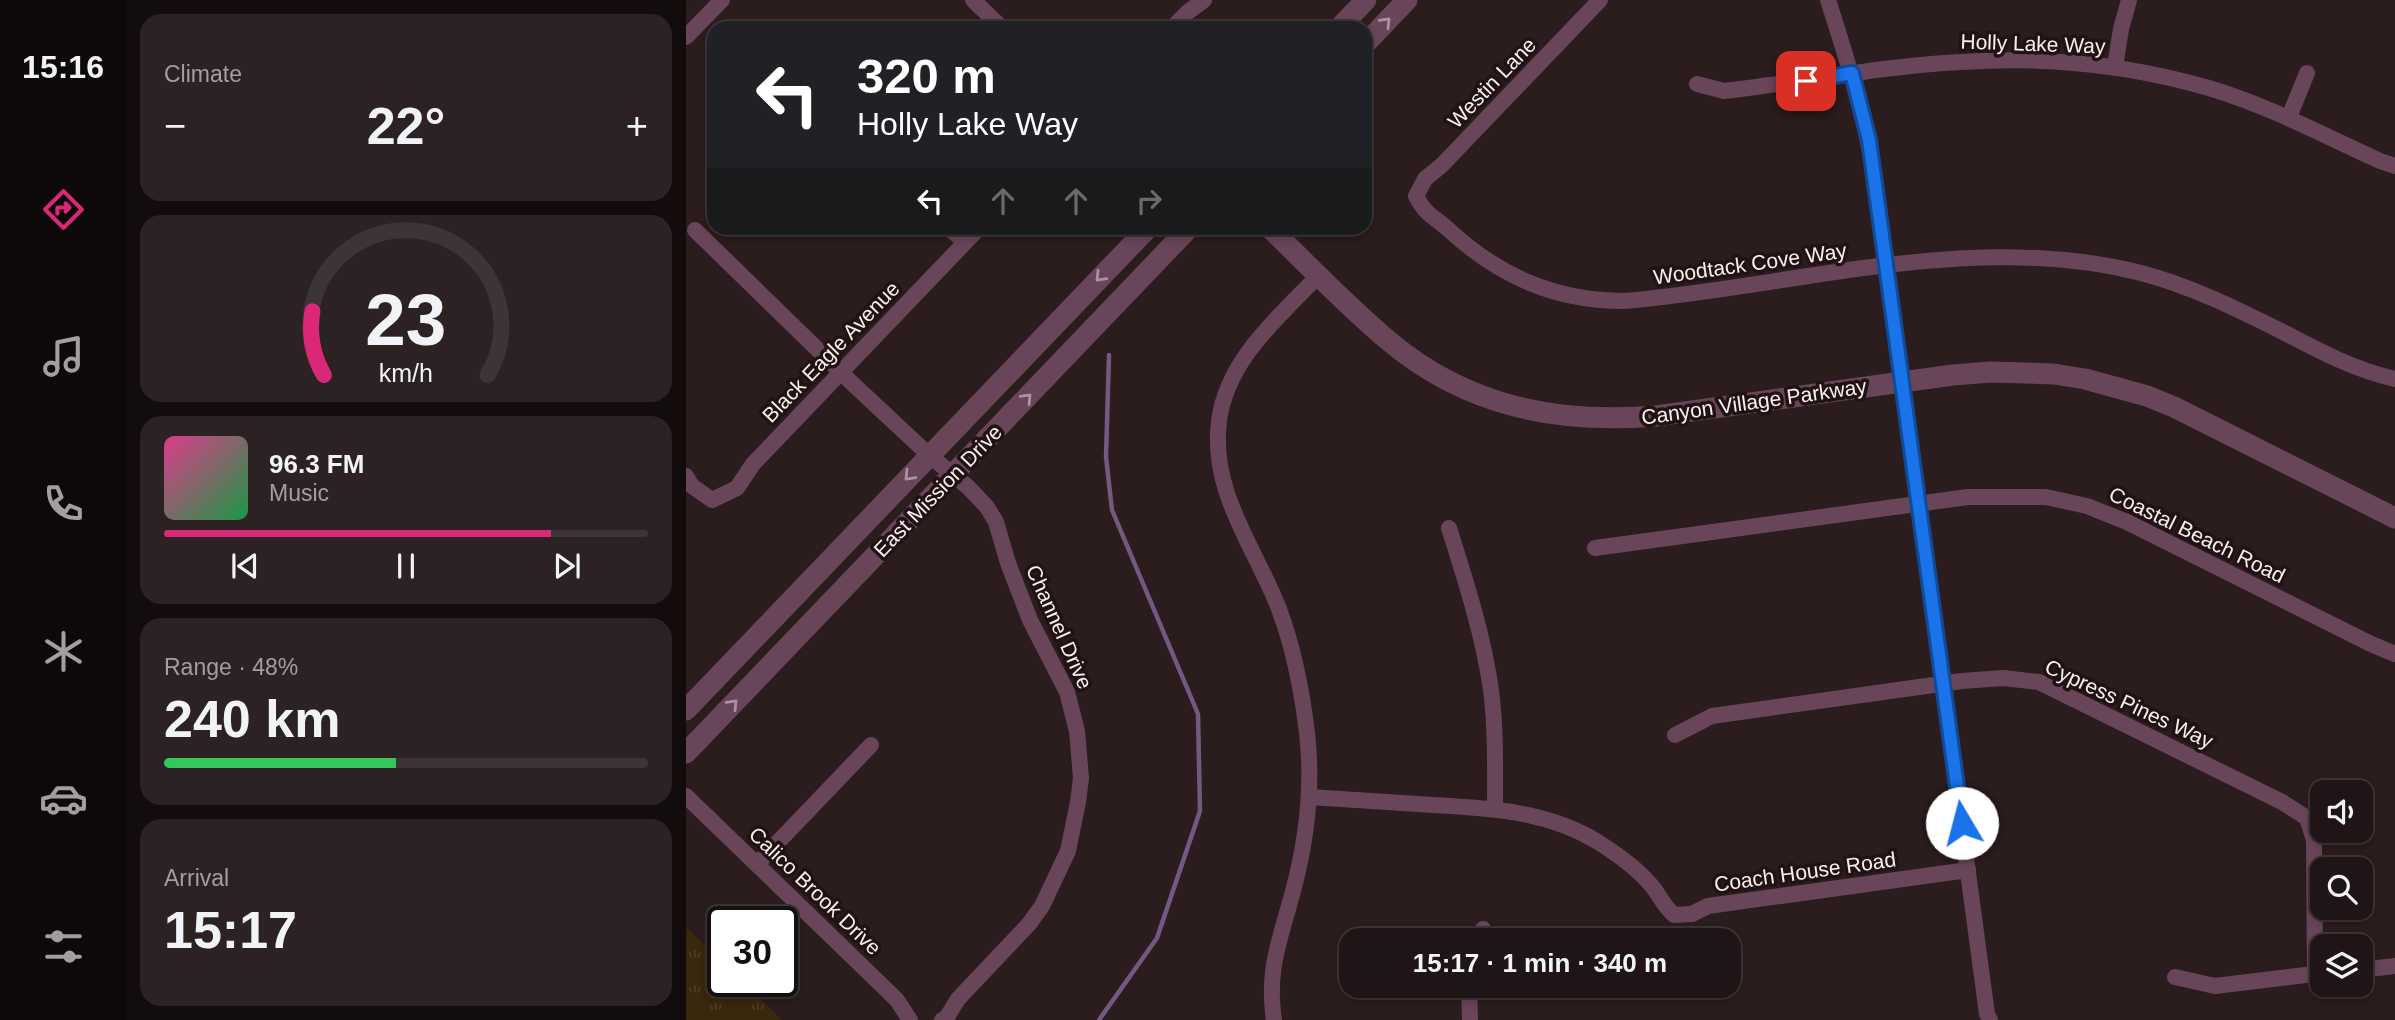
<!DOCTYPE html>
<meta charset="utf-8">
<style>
:root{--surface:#201516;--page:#2d2223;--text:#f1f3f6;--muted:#a29fa1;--line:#3d3435;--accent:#db2777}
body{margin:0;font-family:Arial,sans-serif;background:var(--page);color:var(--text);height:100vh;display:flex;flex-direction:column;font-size:26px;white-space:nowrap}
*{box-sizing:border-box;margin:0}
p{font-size:23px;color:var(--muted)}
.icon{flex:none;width:38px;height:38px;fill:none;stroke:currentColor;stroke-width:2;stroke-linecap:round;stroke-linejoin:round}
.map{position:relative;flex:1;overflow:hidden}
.details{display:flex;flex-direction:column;gap:14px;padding:14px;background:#120c0c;width:560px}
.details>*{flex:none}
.banner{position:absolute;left:21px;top:21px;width:665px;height:214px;border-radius:21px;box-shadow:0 4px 10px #0003,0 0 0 2px var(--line);background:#202124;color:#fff;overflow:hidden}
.fabs{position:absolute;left:1624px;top:780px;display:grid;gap:14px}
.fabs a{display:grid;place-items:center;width:63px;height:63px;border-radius:14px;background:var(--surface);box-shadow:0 4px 10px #0003,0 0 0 2px var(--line);font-size:35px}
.speed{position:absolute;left:21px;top:906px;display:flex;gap:14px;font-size:35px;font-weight:700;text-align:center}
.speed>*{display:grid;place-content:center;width:91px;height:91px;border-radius:50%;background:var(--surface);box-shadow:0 4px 10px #0003,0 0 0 2px var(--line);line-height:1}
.speed .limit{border:4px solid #111;border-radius:10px;background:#fff;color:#111}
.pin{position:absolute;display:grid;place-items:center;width:60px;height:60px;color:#fff;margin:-30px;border-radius:14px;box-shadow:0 4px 10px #0006}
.me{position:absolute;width:77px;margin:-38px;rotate:352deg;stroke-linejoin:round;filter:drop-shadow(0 0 5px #0008)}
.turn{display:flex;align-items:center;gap:24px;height:147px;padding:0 35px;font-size:32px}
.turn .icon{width:91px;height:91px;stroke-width:2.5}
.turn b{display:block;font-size:49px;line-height:60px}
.lanes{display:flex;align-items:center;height:66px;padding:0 35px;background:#0003;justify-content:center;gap:35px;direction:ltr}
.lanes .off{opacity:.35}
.big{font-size:52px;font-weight:700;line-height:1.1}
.details .tile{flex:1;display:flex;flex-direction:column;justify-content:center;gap:10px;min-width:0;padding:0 24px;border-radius:21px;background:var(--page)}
.details .dial{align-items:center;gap:0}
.dial svg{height:182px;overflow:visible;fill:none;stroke:var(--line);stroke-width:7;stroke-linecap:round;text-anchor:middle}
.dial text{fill:var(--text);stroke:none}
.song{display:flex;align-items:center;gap:21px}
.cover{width:84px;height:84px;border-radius:10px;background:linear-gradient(135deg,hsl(330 70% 55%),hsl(140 70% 35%))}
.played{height:7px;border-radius:4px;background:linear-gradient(90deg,var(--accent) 80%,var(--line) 80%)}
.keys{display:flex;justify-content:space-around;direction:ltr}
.heat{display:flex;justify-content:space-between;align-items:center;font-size:38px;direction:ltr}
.charge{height:10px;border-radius:5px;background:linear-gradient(90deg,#34c759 48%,var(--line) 0)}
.trip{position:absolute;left:653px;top:928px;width:402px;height:70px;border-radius:21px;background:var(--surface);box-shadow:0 4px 10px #0003,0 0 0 2px var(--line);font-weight:700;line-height:70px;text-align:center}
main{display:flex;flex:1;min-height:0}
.menu{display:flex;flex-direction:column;width:126px;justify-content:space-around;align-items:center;background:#0d0809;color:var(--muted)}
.menu .icon{width:49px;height:49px}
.menu .current{color:var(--accent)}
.menu b{font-size:32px;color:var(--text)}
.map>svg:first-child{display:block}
.grass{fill:url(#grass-tufts)}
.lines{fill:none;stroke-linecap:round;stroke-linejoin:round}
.stream{stroke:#735981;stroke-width:4.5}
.minor{stroke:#69455a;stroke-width:16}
.tertiary{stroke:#69455a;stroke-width:21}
.oneway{stroke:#ab929e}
.route-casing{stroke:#114b97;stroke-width:18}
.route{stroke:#1a73e8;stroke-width:12}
.labels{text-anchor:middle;stroke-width:7;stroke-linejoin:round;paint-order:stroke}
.street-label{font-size:21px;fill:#fbf0f0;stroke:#211314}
</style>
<main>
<nav class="menu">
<b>15:16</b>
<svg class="icon current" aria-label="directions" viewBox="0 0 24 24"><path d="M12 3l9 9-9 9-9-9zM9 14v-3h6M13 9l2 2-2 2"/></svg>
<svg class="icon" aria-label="music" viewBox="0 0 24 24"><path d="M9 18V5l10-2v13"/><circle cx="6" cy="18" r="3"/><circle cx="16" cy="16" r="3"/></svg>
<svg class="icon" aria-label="phone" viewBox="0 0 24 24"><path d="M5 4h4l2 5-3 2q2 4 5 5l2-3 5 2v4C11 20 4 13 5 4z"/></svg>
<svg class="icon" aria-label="climate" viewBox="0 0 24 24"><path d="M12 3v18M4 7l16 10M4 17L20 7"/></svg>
<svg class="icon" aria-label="car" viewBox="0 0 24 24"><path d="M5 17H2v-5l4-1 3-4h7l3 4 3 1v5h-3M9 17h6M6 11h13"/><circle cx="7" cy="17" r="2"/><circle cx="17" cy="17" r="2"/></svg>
<svg class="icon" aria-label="filters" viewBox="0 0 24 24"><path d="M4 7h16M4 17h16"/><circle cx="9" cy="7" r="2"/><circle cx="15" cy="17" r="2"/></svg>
</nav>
<section class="details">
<div class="tile"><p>Climate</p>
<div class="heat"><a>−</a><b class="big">22°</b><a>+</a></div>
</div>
<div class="tile dial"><svg viewBox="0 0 100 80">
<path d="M14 69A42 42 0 1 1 86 69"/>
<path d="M14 69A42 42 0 0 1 9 41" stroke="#db2777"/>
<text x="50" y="56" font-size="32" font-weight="700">23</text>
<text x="50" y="72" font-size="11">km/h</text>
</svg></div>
<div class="tile">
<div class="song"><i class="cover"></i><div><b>96.3 FM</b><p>Music</p></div></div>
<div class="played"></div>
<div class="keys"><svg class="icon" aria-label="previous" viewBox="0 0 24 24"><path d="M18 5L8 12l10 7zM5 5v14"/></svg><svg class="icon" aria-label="pause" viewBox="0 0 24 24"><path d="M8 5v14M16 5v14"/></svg><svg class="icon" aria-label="next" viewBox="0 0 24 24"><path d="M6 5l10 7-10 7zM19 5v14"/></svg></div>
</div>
<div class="tile"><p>Range · 48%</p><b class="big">240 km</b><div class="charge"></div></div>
<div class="tile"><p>Arrival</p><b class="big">15:17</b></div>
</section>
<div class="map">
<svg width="1709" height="1020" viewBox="0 0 1709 1020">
<defs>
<pattern id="grass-tufts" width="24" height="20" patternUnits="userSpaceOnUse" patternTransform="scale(1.75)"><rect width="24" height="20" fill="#38280c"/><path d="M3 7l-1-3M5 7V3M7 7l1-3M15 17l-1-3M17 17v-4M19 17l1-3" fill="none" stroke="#4c3d24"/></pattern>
</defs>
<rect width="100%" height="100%" fill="#2b1c1d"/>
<polygon class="grass" points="0,927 37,963 37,982 57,982 96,1020 0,1020"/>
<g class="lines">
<polyline class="stream" points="413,1020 471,938 514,811 512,714 426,510 420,457 423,355"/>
<g class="minor">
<polyline points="287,0 316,28"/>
<path d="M 914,0 L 756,165 L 739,179 L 730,196 C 741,217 747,215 763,230 C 813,276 869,301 938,301 C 1106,287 1287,230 1455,273 C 1505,286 1551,309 1597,332 C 1633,351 1669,370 1709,379"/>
<path d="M 1142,0 C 1161,59 1179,117 1189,179 L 1301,1014 L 1304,1020"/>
<polyline points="486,28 502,12 518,0"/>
<polyline points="0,37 36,0"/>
<polyline points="1429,67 1435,29 1443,0"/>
<path d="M 1011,84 L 1038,91 C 1117,82 1196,66 1275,62 C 1359,56 1443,65 1523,88 C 1583,106 1637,135 1694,161 L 1709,166"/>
<polyline points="1603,117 1621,73"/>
<polyline points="263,228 279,242"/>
<polyline points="9,230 168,385 243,455 282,487 301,507 310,522 322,563 344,620 381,692 391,731 395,778 392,802 382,851 356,906 343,924 272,999 261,1017 256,1020"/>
<polyline points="0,476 6,486 26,500 51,488 67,464 293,228"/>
<path d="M 763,528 C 780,582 797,634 805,690 C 810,729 809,769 809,809"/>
<polyline points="909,548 1282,497 1360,497 1401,506 1441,522 1685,644 1709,654"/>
<polyline points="989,735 1026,716 1276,681 1317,678 1353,682 1596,802 1621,818 1628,840 1629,974"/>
<polyline points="0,796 211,1000 224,1020"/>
<path d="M 624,797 C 665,800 706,802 747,805 C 804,808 861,811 912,842 C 931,854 955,871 969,890 C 976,900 979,907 988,915 L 1006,914 L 1022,906 L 1282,870"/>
<polyline points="71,864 185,745"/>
<polyline points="794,940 797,929"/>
<polyline points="1675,970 1709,966"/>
<polyline points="1489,977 1529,986 1636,973"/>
<polyline points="783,985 784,1020"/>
<path d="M 588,1020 C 580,970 595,937 607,891 C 621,839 627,786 621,733 C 616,691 608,649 593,609 C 569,547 524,492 533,421 C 541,359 593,317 633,275"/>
</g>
<g class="tertiary">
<polyline points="653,28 680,0"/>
<polyline points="679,44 721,0"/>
<path d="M 584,228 C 623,266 662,307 704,342 C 782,407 872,424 970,416 L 1267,375 L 1305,372 L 1368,374 L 1399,379 L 1461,396 L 1488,407 L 1709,518"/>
<polyline points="0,710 462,228"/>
<polyline points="0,753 503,228"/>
</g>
</g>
<defs><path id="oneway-chevron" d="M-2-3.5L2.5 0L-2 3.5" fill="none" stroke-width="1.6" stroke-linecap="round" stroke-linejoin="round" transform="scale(1.75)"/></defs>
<g class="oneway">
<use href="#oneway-chevron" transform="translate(700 22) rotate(-46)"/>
<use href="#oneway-chevron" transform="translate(414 277) rotate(134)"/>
<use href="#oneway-chevron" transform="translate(341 398) rotate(-46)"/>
<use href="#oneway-chevron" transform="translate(223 476) rotate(134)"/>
<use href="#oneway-chevron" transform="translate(47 704) rotate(-46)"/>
</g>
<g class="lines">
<g class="route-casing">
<polyline id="route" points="1120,81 1166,73 1183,140 1276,823"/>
</g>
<use href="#route" class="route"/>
</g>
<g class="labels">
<g class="street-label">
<text transform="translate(1347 44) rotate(2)" y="7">Holly Lake Way</text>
<text transform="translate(806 83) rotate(-46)" y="7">Westin Lane</text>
<text transform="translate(1064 264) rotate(-8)" y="7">Woodtack Cove Way</text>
<text transform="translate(145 352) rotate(-46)" y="7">Black Eagle Avenue</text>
<text transform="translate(1068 402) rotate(-8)" y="7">Canyon Village Parkway</text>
<text transform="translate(252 491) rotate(-46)" y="7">East Mission Drive</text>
<text transform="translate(1511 535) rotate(26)" y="7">Coastal Beach Road</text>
<text transform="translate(373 627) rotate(66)" y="7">Channel Drive</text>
<text transform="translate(1443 704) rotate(25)" y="7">Cypress Pines Way</text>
<text transform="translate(1119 872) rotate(-8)" y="7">Coach House Road</text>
<text transform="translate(129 891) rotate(44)" y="7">Calico Brook Drive</text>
</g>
</g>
</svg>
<div class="fabs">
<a><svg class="icon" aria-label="sound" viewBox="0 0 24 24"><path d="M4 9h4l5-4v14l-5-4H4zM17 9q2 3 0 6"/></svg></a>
<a><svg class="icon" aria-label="search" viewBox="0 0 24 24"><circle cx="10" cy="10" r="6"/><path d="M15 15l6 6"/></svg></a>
<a><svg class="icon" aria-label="layers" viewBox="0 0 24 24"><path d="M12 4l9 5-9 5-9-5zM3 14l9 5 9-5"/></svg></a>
</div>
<div class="speed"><div class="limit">30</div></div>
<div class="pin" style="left:1120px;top:81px;background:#d93025"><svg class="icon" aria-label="arrive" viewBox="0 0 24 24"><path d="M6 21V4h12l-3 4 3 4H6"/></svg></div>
<svg class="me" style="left:1276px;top:823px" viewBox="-20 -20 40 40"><circle r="19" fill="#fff"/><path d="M0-13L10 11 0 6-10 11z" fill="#1a73e8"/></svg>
<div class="trip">15:17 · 1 min · 340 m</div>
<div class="banner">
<div class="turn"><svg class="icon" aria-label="left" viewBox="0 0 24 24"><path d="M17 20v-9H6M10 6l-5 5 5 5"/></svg><div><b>320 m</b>Holly Lake Way</div></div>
<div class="lanes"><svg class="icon" aria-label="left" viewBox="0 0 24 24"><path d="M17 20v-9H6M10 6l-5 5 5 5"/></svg><svg class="icon off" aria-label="ahead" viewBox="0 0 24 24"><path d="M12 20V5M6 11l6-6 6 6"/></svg><svg class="icon off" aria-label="ahead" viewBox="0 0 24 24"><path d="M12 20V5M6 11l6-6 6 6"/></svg><svg class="icon off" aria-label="right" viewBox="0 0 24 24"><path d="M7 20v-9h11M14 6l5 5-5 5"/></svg></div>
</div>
</div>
</main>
